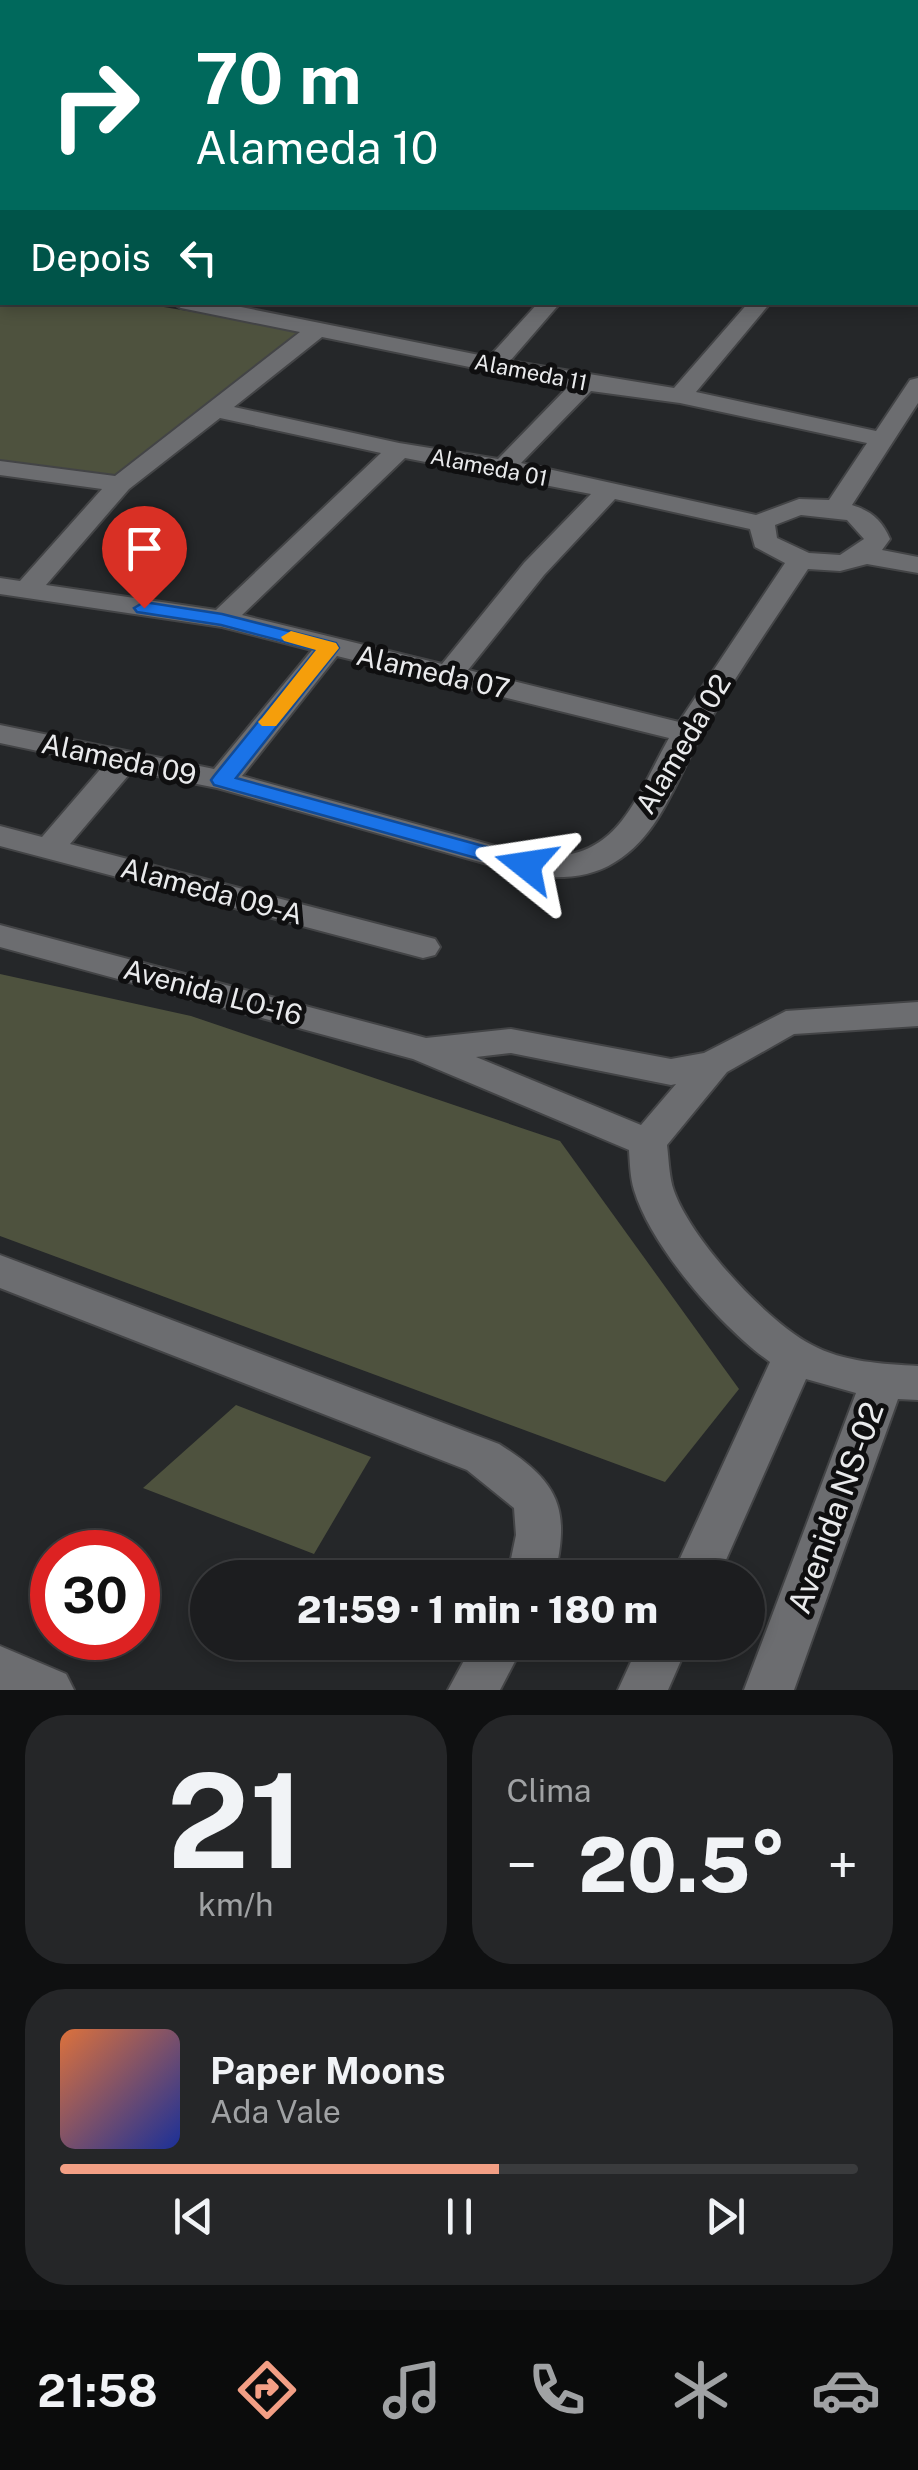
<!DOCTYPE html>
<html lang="pt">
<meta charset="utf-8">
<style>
:root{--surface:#1c1d1f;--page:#252628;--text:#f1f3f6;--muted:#a0a2a4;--line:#3a3b3d;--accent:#f39f85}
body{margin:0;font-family:"Public Sans",sans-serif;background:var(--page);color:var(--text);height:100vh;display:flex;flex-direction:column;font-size:38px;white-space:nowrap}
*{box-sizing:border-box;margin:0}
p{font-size:32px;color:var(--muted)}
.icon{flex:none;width:55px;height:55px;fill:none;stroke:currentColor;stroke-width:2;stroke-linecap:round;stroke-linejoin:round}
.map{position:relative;height:1690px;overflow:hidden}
.side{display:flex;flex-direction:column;gap:25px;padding:25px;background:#0f1011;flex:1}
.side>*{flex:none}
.guide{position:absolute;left:0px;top:0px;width:920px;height:305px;box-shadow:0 5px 15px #0003,0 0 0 2px var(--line);background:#00695c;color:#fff;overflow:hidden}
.speed{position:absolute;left:30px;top:1530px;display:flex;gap:20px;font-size:50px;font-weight:700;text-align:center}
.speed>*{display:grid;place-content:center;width:130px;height:130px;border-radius:50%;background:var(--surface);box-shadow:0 5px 15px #0003,0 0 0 2px var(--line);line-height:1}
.speed .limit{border:15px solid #d22;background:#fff;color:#111}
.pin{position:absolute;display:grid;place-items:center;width:85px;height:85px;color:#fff;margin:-102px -42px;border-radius:50% 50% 50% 0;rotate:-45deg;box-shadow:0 0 10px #0007}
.pin .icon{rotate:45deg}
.me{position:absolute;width:110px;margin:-55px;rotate:285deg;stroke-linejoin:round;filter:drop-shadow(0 0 8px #0008)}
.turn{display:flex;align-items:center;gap:35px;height:210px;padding:0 30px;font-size:45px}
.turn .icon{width:130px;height:130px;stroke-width:2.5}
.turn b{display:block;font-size:70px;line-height:85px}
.then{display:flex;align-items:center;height:95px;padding:0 30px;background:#0003;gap:20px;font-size:38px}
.big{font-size:75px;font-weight:800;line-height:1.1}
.side .widget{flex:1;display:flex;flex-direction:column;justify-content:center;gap:15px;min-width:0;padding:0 35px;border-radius:40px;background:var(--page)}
.side .dial{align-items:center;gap:0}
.dial b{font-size:130px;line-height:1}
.song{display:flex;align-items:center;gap:30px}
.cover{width:120px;height:120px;border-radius:15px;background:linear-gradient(135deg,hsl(20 70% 55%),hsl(230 70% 35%))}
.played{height:10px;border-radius:5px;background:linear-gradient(90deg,var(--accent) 55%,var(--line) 55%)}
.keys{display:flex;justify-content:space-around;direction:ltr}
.heat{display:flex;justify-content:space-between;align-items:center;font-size:55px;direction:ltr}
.side .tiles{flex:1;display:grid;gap:25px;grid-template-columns:1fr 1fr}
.widget:last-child{grid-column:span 2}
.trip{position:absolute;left:190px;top:1560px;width:575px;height:100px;border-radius:50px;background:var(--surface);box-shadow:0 5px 15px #0003,0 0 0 2px var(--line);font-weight:800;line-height:100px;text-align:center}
.tabs{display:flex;height:160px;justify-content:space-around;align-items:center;background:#0b0c0c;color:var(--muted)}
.tabs .icon{width:70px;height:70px}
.tabs .on{color:var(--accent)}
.tabs b{font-size:45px;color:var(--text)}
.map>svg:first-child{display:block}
.green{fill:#4e523e}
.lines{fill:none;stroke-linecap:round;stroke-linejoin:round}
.minor-casing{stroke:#434446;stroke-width:4}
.minor{fill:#6c6d70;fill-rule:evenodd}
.route{fill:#1a73e8;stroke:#114b97;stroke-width:2.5}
.slow{fill:#f59e0b}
.labels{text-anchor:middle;stroke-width:10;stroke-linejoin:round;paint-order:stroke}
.far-street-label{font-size:22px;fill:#e9eaec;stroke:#0f0f10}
.street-label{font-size:28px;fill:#e9eaec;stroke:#0f0f10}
.near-street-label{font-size:32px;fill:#e9eaec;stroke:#0f0f10}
</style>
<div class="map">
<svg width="918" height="1690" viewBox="0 0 918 1690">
<rect width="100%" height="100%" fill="#252729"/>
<g class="green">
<polygon points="0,279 2,302 140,303 306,331 120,479 0,464"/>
<polygon points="0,974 191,1016 560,1141 739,1389 665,1482 0,1236"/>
<polygon points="236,1405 371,1457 314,1554 143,1488"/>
</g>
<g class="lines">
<g class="minor-casing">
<g id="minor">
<polygon points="514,0 551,0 553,2 516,2"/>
<polygon points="2,36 2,47 0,48 0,37"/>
<rect x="0" y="73" width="2" height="10"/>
<rect x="0" y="100" width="2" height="10"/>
<rect x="0" y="131" width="2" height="10"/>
<polygon points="2,184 2,196 0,197 0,185"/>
<rect x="0" y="264" width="2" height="13"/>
<path d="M 171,302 L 216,302 L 489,357 L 539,302 L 561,302 L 510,361 L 674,388 L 749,302 L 771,302 L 696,392 L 876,431 L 910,380 L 918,378 L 918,403 L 852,505 C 871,511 882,520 890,539 L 882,550 L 918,557 L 918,573 L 867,564 L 840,571 L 808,569 C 773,622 736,675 704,730 C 678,774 662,834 615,862 C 589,879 556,879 526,875 L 217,788 L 132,771 L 70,844 L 435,939 L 440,947 L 435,955 L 423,958 L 0,846 L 0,826 L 42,837 L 104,765 L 0,743 L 0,725 L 214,769 L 312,650 L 222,627 L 0,594 L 0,578 L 20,581 L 102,489 L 0,475 L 0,461 L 115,476 L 300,332 L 181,308 ZM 322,337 L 568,387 L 498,459 L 399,443 L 234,407 ZM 591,391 L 680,403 L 867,443 L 829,500 L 799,499 L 756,515 L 521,463 ZM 220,418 L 381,453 L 216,610 L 46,585 L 129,489 ZM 405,458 L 591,494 L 524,563 L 442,664 L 242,615 ZM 615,499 L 750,529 L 755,547 L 785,563 L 679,722 L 468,670 L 544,575 ZM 801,515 L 847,520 L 864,539 L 840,555 L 809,553 L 777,538 L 775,525 ZM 337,656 L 669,738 C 633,802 617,867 528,855 L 242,776 Z"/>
<path d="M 0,925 L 426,1038 L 511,1029 L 671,1059 L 704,1053 L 786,1011 L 918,1002 L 918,1026 L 794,1034 L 727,1072 L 667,1145 C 669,1161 669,1177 674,1191 C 691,1239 767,1322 812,1345 C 843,1362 883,1364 918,1366 L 918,1400 L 898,1399 L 794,1690 L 744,1690 L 856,1393 L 806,1379 L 718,1578 L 671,1578 L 770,1362 C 722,1328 651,1247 634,1190 C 630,1177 630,1163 629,1150 L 413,1059 L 0,947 ZM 511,1053 L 671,1085 L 676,1084 L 641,1125 L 476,1057 Z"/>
<path d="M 0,1255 L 499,1444 C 559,1482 571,1508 554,1578 L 507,1578 L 516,1535 L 514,1508 L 467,1470 L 0,1288 Z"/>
<polygon points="474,1642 525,1642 500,1690 448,1690"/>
<polygon points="640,1642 689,1642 668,1690 618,1690"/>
<polygon points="0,1646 66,1674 74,1690 0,1690"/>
</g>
</g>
<use href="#minor" class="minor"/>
</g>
<polygon class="route" points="144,602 222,614 336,643 339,648 236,778 534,860 537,865 526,872 214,785 211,780 214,776 316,650 221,625 137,612 134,608"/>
<polygon class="slow" points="291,631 336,643 339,648 276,726 262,726 258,722 262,718 316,650 284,641 281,637"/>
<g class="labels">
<g class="far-street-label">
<text transform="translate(531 372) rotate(11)" y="8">Alameda 11</text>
<text transform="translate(489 467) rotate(11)" y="8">Alameda 01</text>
</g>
<g class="street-label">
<text transform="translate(433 672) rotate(13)" y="10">Alameda 07</text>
<text transform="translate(683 744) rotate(-59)" y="10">Alameda 02</text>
<text transform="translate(119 759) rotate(12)" y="10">Alameda 09</text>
<text transform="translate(212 891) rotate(15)" y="10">Alameda 09-A</text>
<text transform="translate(213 992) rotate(15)" y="10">Avenida LO-16</text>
</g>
<g class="near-street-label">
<text transform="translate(836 1508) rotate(-70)" y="11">Avenida NS-02</text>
</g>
</g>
</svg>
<div class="speed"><div class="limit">30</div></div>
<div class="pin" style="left:144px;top:608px;background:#d93025"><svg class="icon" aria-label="arrive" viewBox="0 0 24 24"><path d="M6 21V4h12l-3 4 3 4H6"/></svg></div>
<svg class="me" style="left:526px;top:865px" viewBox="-20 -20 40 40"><path d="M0-17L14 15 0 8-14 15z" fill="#1a73e8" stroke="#fff" stroke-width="4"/></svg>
<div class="trip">21:59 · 1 min · 180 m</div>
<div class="guide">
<div class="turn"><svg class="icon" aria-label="right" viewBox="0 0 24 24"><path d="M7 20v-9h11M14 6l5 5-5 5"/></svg><div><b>70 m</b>Alameda 10</div></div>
<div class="then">Depois<svg class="icon" aria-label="left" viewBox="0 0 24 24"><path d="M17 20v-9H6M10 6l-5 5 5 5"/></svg></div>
</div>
</div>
<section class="side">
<div class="tiles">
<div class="widget dial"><b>21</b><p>km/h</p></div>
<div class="widget"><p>Clima</p>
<div class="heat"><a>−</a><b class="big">20.5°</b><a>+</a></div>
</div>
<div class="widget">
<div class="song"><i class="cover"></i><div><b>Paper Moons</b><p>Ada Vale</p></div></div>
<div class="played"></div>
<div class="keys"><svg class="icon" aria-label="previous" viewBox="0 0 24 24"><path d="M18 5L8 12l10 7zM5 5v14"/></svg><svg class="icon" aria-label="pause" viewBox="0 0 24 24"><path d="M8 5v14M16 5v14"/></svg><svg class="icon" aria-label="next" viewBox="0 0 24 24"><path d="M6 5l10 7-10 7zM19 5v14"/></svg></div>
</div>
</div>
</section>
<nav class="tabs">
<b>21:58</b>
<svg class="icon on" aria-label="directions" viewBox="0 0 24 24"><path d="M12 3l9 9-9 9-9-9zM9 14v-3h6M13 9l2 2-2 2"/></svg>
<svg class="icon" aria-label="music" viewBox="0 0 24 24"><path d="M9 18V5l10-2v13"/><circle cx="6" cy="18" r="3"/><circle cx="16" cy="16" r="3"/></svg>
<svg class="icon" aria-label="phone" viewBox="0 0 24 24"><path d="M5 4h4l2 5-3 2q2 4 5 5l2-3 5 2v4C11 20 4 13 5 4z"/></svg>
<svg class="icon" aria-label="climate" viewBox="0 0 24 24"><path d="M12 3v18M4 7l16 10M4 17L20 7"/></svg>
<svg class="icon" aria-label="car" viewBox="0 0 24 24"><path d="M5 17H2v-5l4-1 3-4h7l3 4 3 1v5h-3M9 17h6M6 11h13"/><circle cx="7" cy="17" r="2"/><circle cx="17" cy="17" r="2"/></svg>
</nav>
